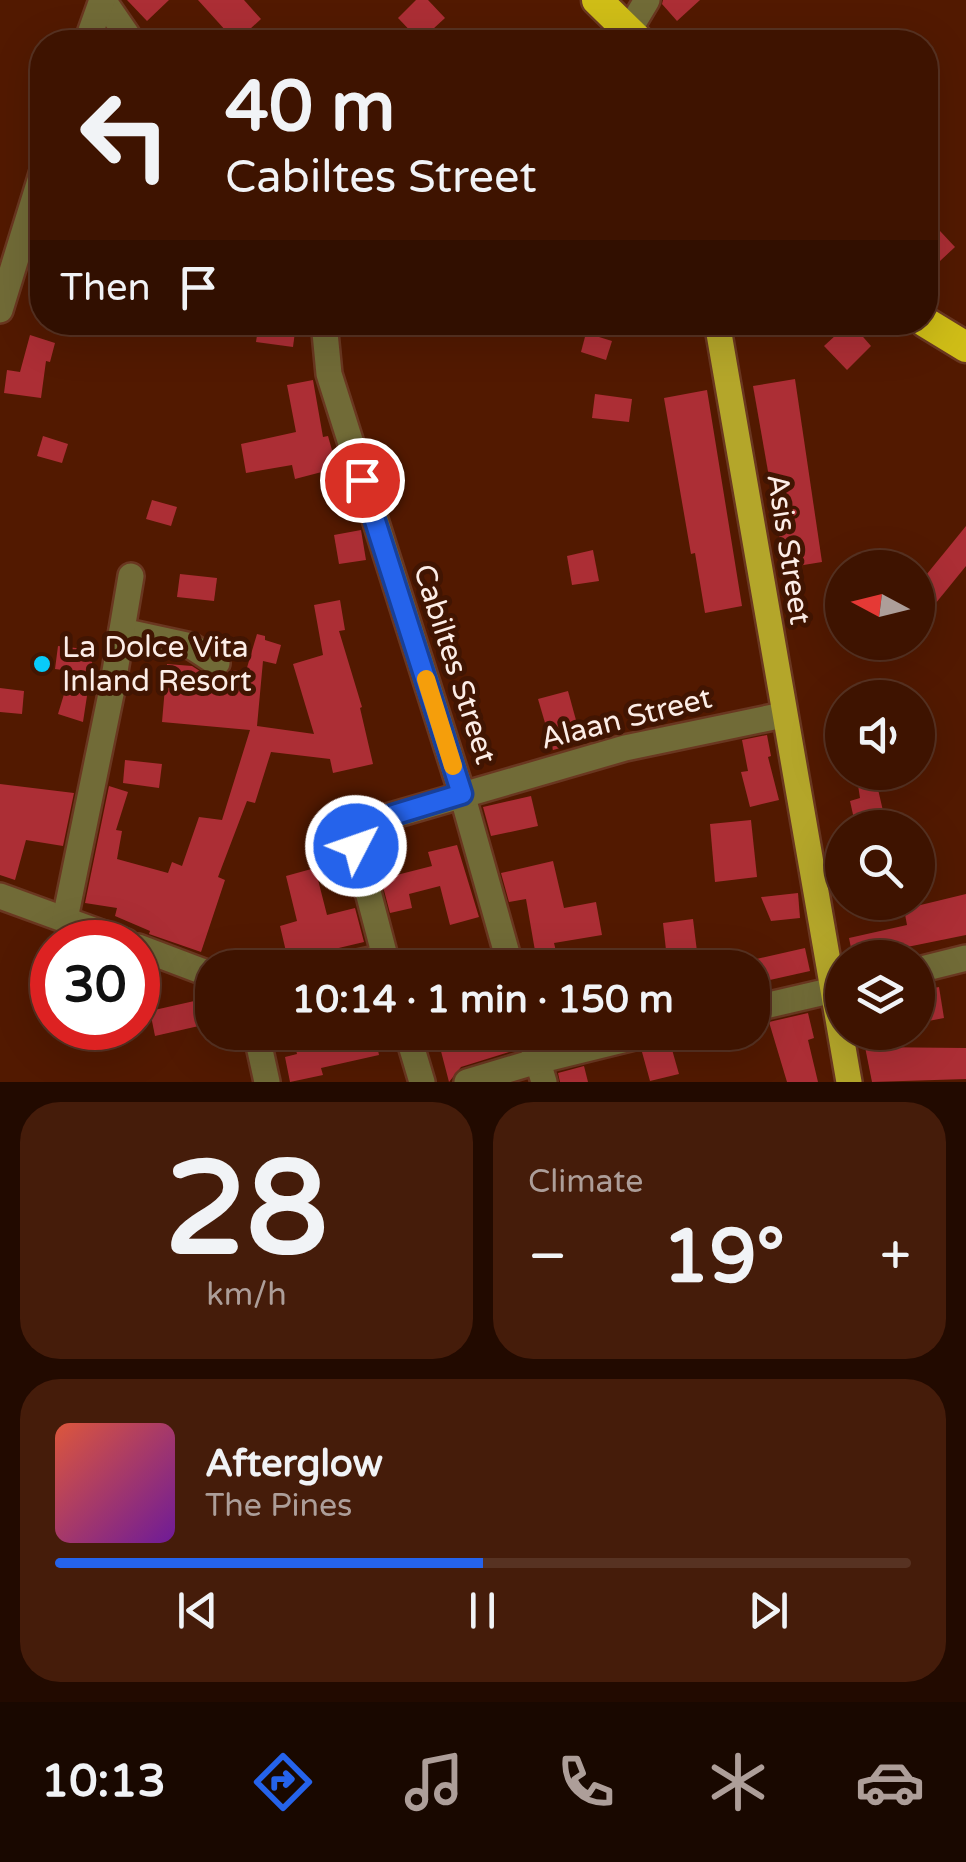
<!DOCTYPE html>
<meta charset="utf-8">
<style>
:root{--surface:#3e1300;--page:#451c0a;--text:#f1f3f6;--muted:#ad9e99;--line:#573222;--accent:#2563eb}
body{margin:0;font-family:"Varela Round",sans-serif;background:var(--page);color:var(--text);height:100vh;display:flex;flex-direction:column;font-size:38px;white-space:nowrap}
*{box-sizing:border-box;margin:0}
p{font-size:32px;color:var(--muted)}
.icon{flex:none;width:55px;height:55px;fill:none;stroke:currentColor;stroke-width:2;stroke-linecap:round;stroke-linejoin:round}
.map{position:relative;height:1082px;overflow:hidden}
.drawer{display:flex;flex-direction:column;gap:20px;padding:20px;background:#220a00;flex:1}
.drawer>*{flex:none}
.hud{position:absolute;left:30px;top:30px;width:908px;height:305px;border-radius:40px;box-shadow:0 10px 40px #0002,0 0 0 2px var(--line);background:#3e1300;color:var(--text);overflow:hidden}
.needle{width:65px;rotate:277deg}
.controls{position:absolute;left:825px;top:550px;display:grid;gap:20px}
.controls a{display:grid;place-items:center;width:110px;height:110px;border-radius:50%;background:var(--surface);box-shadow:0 10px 40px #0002,0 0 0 2px var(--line);font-size:50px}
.speed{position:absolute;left:30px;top:920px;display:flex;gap:20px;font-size:50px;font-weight:700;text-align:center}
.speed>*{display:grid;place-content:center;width:130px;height:130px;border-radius:50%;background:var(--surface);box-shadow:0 10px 40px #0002,0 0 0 2px var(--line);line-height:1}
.speed .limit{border:15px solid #d22;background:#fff;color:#111}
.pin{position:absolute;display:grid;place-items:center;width:85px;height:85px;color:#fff;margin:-42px;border:5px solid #fff;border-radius:50%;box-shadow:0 2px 10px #0007}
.me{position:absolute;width:110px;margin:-55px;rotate:49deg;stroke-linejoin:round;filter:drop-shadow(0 0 8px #0008)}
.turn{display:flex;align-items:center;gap:35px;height:210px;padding:0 30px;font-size:45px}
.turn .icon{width:130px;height:130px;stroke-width:2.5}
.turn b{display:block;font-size:70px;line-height:85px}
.then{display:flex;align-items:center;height:95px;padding:0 30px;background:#0003;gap:20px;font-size:38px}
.big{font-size:75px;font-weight:700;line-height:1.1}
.drawer .widget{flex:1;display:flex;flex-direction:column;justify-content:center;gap:15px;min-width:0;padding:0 35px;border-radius:40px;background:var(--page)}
.drawer .dial{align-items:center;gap:0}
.dial b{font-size:130px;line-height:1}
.song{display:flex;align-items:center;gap:30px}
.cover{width:120px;height:120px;border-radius:15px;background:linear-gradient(135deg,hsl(10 70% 55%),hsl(280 70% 35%))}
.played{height:10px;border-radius:5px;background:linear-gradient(90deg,var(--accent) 50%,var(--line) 50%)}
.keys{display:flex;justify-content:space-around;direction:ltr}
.heat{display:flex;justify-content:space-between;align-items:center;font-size:55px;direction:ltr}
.drawer .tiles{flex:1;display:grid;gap:20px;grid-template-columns:1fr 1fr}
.widget:last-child{grid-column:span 2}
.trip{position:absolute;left:195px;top:950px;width:575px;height:100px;border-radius:40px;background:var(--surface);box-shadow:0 10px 40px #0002,0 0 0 2px var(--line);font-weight:700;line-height:100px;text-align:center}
.tab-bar{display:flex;height:160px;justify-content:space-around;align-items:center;background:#190800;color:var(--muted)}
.tab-bar .icon{width:70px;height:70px}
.tab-bar .active{color:var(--accent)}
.tab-bar b{font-size:45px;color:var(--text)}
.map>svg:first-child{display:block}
.building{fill:#ac2e35}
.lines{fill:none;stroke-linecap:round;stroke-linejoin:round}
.minor-casing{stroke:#6a3720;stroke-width:30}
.major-casing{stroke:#6a3720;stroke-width:30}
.highway-casing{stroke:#6a3720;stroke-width:35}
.minor{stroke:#716b37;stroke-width:25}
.major{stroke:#b4a62a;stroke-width:25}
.highway{stroke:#cfbd17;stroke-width:30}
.route-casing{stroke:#184099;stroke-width:25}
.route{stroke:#2563eb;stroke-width:18}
.slow{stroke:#f59e0b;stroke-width:18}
.poi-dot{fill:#08cbfa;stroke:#411502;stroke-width:4}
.labels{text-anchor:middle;stroke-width:10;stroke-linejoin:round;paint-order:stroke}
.street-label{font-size:30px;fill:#fcede7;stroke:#411502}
.poi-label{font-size:30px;fill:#fcede7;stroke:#411502;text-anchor:start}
</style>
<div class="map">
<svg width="966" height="1082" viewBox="0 0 966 1082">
<rect width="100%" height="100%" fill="#521900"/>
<g class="building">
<polygon points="127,0 169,0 147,21"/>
<polygon points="198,0 244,0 261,19 236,42"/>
<polygon points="416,0 428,0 445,18 420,41 398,18"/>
<polygon points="663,0 700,0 677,21 662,4"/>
<polygon points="925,215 955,247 925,275"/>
<polygon points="259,322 296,324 293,347 256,342"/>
<polygon points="850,322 871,346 847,370 824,346"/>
<polygon points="586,333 612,341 606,360 581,352"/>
<polygon points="30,335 55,343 50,362 46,361 41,398 4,393 7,370 20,372"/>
<polygon points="795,379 822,562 785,568 753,386"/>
<polygon points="313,380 323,437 328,436 337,468 295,479 292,465 246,473 241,444 296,432 287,385"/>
<polygon points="707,390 742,606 705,613 695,553 691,554 664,398"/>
<polygon points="595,394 632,399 629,422 592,418"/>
<polygon points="43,436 68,444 62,463 37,456"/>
<polygon points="152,500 177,507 171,526 146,519"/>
<polygon points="966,526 966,566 918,625 918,585"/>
<polygon points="361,530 366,560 339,564 334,535"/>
<polygon points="593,550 599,581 572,585 567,556"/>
<polygon points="180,574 217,578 214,601 177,597"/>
<polygon points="340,600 345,630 339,631 362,707 360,708 373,764 333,773 330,759 271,752 255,803 247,801 218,877 225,880 201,952 149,934 150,931 115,916 117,908 85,903 109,786 128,792 116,830 122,831 117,859 168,873 172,862 182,866 199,817 222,820 250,730 162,722 167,664 192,666 209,677 223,678 231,670 246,671 257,634 265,636 265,640 281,645 276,664 263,661 257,726 314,734 293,664 323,655 314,605"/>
<polygon points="58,646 94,650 83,722 58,714 71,671 55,669"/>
<polygon points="0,688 24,691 22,714 0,712"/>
<polygon points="568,691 582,742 553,750 538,699"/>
<polygon points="767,735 771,756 768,757 779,800 750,807 741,772 748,771 742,740"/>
<polygon points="125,760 162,764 159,788 123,783"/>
<polygon points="856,772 874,772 887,828 856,828 850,801 860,798"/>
<polygon points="0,784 74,793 63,846 26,840 15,880 0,875"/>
<polygon points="531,796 538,826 491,836 483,807"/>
<polygon points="751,820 757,877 715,882 710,824"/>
<polygon points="457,845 479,917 450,925 440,886 409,894 412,908 390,913 381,879 432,866 428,852"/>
<polygon points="553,861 564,908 596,902 602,935 554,943 560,968 538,968 526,899 509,902 501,873"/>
<polygon points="315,868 327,915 355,908 364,942 288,960 280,926 297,921 286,876"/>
<polygon points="798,893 800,918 771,921 761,897"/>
<polygon points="966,894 966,935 853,958 849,938 907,925 904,909"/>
<polygon points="693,919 699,968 668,968 663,923"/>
<polygon points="805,948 810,971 752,984 752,960"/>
<polygon points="939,987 944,1018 918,1023 918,991"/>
<polygon points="212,997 212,1023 155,1036 150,1011"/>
<polygon points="808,1013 814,1038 808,1040 818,1082 787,1082 769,1022"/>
<polygon points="292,1032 326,1032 328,1040 374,1032 379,1055 321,1068 323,1075 290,1082 285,1057 297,1054"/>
<polygon points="436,1032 513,1032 516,1050 461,1067 449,1082"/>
<polygon points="669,1039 679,1074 650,1081 642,1052 660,1047"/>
<polygon points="865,1047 966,1048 966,1079 872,1082"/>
<polygon points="584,1066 588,1082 560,1082 558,1073"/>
</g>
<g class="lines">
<g class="minor-casing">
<g id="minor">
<polyline points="103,0 132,42"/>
<polyline points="629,30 647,0"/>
<polyline points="87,42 102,0"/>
<polyline points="0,310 42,174"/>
<polyline points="324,322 329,374 462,794 511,968"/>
<polyline points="122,631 191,646 217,663"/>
<polyline points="0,896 126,942"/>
<polyline points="65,919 112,689 131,576"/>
<polyline points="138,947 212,975"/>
<polyline points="335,968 385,957"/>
<polyline points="388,968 356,846 356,835 370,822 625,748 783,715"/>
<polyline points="918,970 966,958"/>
<polyline points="752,1009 842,988"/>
<polyline points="256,1032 267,1082"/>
<polyline points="407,1032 422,1082"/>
<polyline points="529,1032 544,1082"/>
<polyline points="467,1082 537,1061 655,1032"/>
</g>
</g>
<g class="major-casing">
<polyline id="major" points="717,322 849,1082"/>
</g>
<g class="highway-casing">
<g id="highway">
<polyline points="597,0 640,42"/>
<polyline points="925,322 966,347"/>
</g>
</g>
<use href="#minor" class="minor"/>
<use href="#major" class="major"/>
<use href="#highway" class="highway"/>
</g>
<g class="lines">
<g class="route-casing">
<polyline id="route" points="356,846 356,835 370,822 462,794 362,480"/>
</g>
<use href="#route" class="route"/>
<polyline class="slow" points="426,679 453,766"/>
</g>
<circle class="poi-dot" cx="42" cy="664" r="10"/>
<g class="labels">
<g class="street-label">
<text transform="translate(789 549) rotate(81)" y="10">Asis Street</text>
<text transform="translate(455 664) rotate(72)" y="10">Cabiltes Street</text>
<text transform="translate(626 718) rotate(-14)" y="10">Alaan Street</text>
</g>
<g class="poi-label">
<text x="62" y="657">La Dolce Vita<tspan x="62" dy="34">Inland Resort</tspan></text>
</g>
</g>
</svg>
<div class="controls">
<a><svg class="needle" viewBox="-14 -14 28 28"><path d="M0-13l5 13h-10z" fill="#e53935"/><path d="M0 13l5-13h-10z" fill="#ad9e99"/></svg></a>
<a><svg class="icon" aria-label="sound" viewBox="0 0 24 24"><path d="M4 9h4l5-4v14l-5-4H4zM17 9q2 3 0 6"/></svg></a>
<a><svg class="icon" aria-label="search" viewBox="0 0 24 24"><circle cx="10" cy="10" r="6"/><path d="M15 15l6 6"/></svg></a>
<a><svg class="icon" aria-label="layers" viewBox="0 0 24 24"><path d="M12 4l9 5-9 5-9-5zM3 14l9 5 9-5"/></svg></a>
</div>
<div class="speed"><div class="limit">30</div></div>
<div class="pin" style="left:362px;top:480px;background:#d93025"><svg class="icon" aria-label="arrive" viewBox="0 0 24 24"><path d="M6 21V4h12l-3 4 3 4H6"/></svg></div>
<svg class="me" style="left:356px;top:846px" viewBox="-20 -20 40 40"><circle r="17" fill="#2563eb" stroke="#fff" stroke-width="3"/><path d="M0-11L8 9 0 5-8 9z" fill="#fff"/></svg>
<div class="trip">10:14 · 1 min · 150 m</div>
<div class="hud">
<div class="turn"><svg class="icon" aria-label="left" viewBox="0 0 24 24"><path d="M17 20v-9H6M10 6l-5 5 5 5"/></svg><div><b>40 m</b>Cabiltes Street</div></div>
<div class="then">Then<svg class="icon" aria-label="arrive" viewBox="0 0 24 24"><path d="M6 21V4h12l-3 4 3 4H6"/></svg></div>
</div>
</div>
<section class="drawer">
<div class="tiles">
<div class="widget dial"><b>28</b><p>km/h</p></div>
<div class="widget"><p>Climate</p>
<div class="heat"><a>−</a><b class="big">19°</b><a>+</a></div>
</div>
<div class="widget">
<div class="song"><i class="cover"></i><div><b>Afterglow</b><p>The Pines</p></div></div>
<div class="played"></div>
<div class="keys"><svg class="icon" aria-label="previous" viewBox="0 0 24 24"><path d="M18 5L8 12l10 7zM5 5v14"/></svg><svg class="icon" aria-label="pause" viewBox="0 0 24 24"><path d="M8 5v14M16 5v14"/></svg><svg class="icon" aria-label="next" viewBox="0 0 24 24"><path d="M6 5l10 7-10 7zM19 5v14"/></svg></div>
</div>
</div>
</section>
<nav class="tab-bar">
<b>10:13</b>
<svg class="icon active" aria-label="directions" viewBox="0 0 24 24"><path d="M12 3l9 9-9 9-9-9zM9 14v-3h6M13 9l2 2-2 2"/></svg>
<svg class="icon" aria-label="music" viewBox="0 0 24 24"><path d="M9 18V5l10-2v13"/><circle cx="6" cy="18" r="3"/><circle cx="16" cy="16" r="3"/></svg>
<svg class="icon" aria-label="phone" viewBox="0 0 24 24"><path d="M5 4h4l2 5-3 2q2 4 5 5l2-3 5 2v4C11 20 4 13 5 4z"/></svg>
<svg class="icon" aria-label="climate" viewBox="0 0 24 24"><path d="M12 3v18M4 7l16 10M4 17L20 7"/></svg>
<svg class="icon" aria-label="car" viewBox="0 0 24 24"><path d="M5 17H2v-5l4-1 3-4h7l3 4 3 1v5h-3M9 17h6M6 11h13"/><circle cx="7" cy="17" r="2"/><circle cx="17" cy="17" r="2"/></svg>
</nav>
